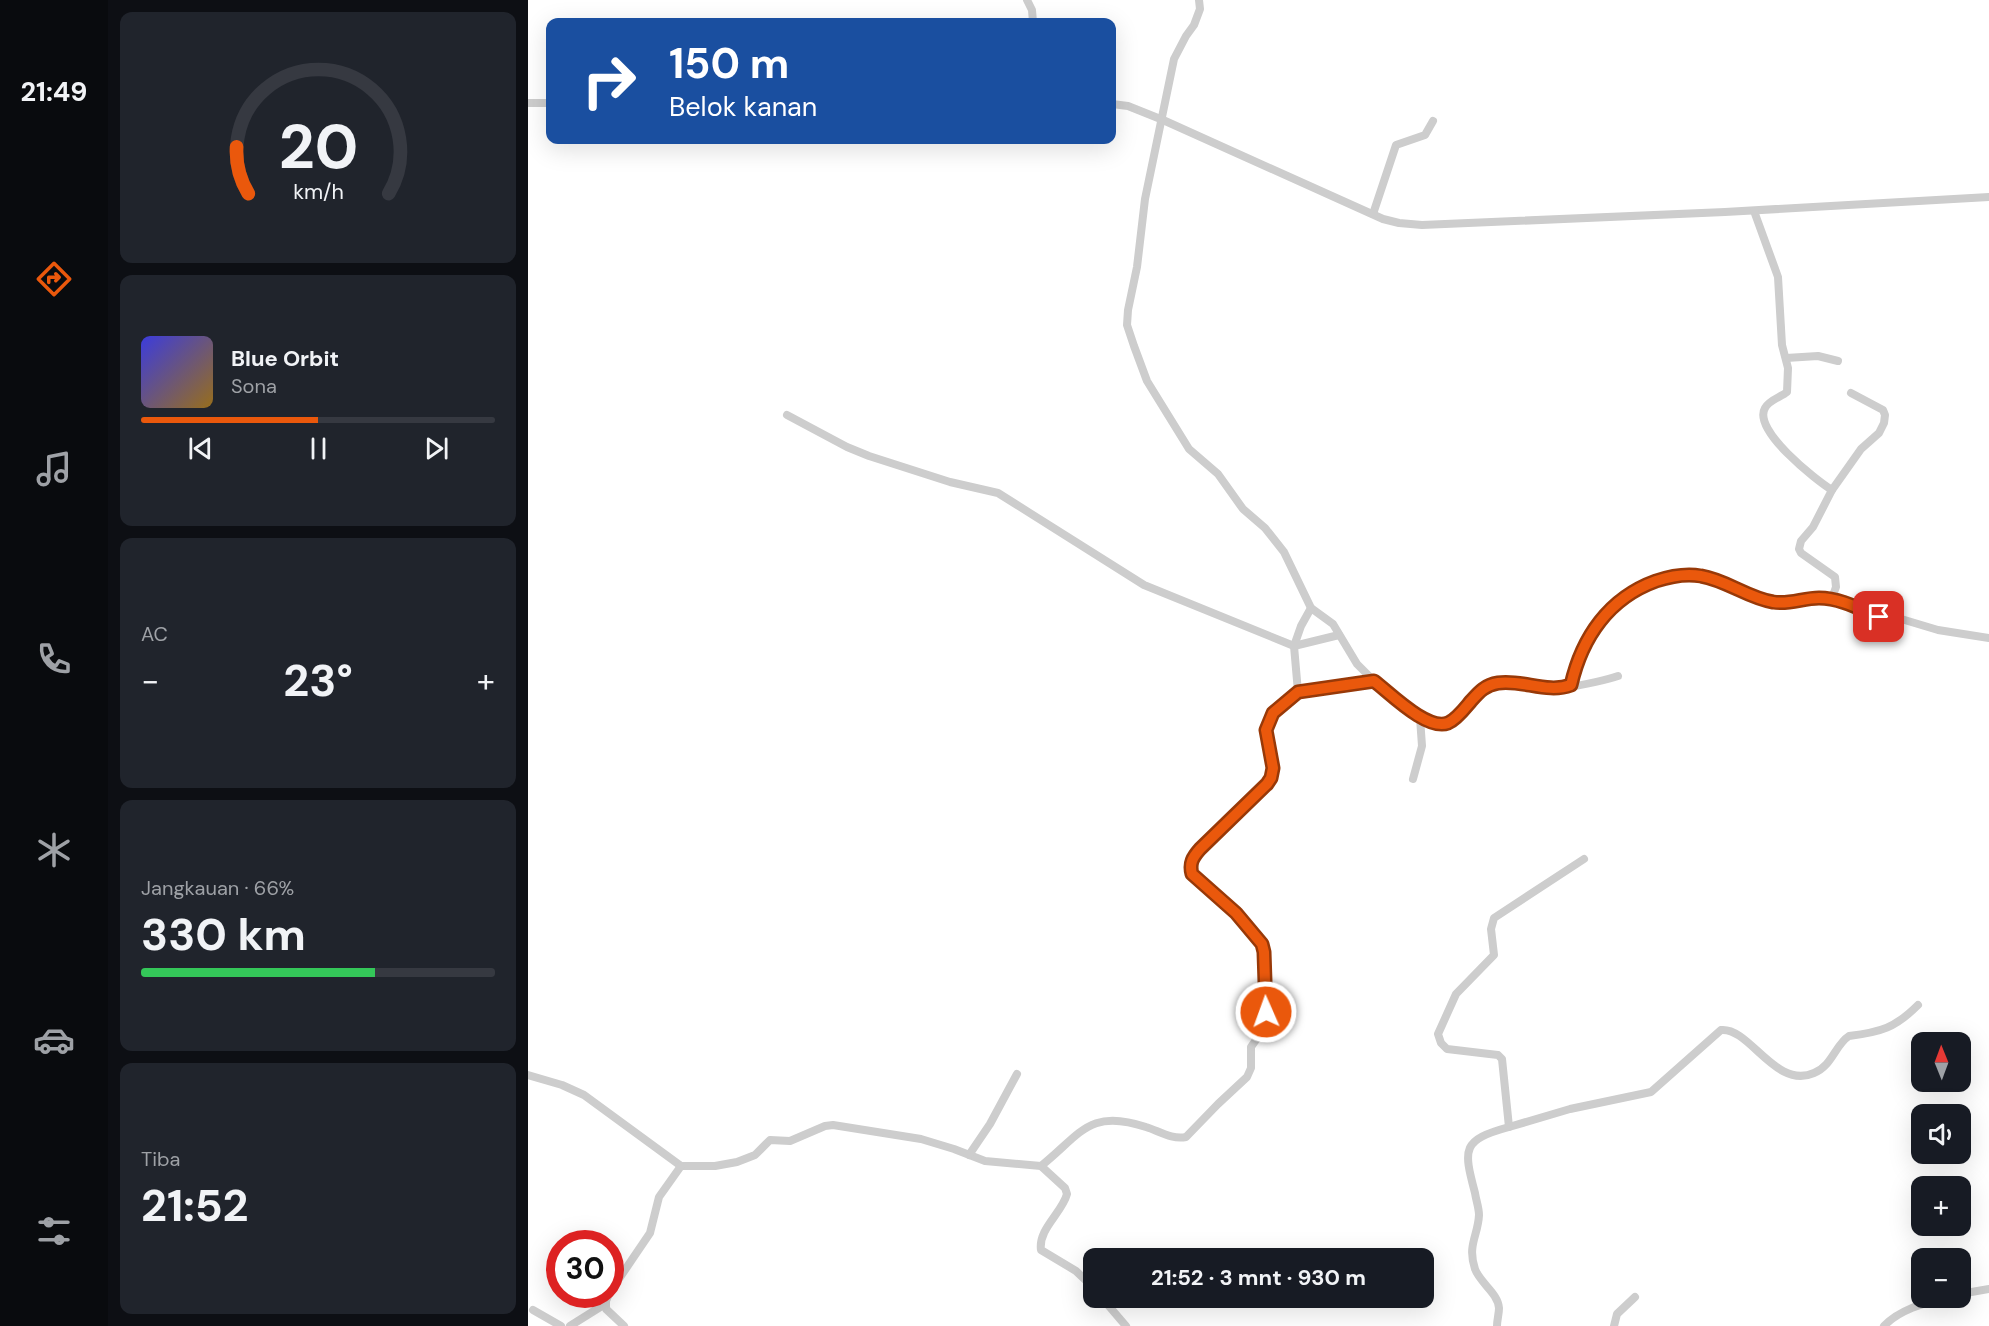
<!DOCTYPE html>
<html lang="id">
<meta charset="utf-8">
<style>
:root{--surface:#171b24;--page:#20242c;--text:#f1f3f6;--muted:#9ea1a6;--line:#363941;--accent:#ea580c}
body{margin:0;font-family:"DM Sans",sans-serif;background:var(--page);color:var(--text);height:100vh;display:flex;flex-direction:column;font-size:22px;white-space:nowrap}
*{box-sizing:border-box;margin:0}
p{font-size:20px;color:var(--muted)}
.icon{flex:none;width:33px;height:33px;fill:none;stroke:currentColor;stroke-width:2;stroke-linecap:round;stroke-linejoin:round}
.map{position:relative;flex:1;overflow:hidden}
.sheet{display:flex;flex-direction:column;gap:12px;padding:12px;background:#0d0f14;width:420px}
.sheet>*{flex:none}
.guide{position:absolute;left:18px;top:18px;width:570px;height:126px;border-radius:12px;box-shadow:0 6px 24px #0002;background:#1a4fa0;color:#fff;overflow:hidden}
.needle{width:39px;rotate:359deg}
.controls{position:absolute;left:1383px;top:1032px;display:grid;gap:12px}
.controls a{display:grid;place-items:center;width:60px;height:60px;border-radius:12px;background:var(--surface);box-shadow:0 6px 24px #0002;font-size:30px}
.speed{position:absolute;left:18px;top:1230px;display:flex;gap:12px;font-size:30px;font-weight:700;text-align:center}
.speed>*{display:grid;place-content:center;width:78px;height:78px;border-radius:50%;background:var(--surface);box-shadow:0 6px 24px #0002;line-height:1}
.speed .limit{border:9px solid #d22;background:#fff;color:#111}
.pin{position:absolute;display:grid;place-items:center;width:51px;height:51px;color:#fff;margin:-26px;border-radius:12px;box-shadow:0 3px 9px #0006}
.me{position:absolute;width:66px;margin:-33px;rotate:358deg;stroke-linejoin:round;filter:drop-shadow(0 0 4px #0008)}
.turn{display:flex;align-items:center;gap:21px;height:126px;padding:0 24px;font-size:27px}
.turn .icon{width:78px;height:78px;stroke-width:2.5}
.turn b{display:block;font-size:42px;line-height:51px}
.big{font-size:45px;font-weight:700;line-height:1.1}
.sheet .widget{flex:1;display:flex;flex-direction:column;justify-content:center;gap:9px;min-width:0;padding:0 21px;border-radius:12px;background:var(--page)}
.sheet .dial{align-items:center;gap:0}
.dial svg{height:156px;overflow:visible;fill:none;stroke:var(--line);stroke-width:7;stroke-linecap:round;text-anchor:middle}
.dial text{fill:var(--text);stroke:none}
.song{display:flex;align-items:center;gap:18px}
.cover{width:72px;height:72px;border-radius:9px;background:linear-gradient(135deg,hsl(240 70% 55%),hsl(40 70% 35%))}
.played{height:6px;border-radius:3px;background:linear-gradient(90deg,var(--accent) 50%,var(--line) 50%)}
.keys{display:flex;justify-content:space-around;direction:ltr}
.heat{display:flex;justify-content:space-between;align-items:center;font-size:33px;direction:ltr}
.charge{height:9px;border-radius:4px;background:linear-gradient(90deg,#34c759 66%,var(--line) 0)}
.trip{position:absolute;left:555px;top:1248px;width:351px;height:60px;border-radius:12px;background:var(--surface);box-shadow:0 6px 24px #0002;font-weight:700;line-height:60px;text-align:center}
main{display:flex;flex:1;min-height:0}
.dock{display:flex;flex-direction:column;width:108px;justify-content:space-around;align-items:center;background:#090b0e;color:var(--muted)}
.dock .icon{width:42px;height:42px}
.dock .selected{color:var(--accent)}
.dock b{font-size:27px;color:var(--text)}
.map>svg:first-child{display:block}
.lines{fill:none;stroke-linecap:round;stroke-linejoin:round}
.minor{stroke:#cdcdcd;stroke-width:8}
.route-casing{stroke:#983908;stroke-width:15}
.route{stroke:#ea580c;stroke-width:10}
</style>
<main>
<nav class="dock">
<b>21:49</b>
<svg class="icon selected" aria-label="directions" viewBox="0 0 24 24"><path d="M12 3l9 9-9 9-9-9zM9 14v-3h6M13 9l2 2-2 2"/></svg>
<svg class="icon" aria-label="music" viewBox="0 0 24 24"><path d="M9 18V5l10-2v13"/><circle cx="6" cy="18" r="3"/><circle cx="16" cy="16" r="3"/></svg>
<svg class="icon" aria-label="phone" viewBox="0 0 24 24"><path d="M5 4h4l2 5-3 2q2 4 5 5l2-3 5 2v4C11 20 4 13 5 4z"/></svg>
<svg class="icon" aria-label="climate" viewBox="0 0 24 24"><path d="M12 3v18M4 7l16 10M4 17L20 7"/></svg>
<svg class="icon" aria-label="car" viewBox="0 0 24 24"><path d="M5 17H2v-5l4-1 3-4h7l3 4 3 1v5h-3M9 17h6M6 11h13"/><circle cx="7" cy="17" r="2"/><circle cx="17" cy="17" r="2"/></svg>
<svg class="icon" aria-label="filters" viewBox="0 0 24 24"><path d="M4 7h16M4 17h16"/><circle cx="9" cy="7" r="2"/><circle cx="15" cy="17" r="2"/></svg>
</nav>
<section class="sheet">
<div class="widget dial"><svg viewBox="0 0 100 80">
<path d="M14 69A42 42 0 1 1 86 69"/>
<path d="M14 69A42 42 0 0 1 8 45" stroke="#ea580c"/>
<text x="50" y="56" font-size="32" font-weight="700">20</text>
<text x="50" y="72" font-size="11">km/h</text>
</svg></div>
<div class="widget">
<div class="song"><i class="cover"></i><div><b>Blue Orbit</b><p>Sona</p></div></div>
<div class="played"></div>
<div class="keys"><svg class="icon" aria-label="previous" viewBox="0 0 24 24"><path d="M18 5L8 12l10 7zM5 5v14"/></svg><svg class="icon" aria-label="pause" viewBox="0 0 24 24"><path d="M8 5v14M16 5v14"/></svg><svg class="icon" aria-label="next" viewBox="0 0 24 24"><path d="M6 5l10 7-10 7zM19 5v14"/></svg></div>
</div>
<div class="widget"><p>AC</p>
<div class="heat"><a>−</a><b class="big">23°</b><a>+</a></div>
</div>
<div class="widget"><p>Jangkauan · 66%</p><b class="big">330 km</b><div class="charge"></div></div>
<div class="widget"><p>Tiba</p><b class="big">21:52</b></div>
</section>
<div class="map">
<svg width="1461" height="1326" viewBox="0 0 1461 1326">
<rect width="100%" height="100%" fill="#fff"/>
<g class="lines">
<g class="minor">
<polyline points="499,0 504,10 505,22"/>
<path d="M 671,0 L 672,9 L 666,25 L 658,36 L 646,59 L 617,199 L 609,267 L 600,310 L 599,325 L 606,346 L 619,381 L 661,449 L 690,474 L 715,509 L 737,528 L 756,552 L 783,608 L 805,624 L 829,664 L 846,681 L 892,718 L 906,724 L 913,725 L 921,722 C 936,713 945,692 962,685 C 986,675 1011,692 1036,688 C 1054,685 1072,682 1090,676"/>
<polyline points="0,103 22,103"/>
<polyline points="584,104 600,106 635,120 855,219 871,223 894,225 1197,212 1461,197"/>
<path d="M 1226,211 L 1250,277 L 1254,345 L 1260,368 L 1259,392 C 1253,397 1241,400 1237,408 C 1224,430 1288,480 1304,490 L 1285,527 L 1273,541 L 1271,549 L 1273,553 L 1307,577 L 1308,587 L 1304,598 L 1358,620 L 1370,618 L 1410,630 L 1461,638"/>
<polyline points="845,214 868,145 897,135 905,121"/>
<polyline points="1258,358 1290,356 1310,361"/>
<polyline points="259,415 319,447 341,456 422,482 470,493 616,585 766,646 811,635"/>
<polyline points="1304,490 1333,449 1351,433 1356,423 1357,415 1355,410 1323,393"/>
<path d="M 1043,685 C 1055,635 1079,598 1129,581 C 1144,576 1159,573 1174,576 C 1195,580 1222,594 1243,602 C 1263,605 1284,598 1304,598"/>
<polyline points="770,692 846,681"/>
<polyline points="885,779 894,746 892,718"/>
<path d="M 0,1075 L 34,1085 L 56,1095 L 153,1166 L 187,1166 L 209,1162 L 227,1155 L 242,1140 L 262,1141 L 297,1126 L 305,1125 L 393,1139 L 426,1149 L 457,1161 L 513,1166 L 537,1188 L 539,1194 C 534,1213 510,1229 513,1250 L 548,1271 L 566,1288"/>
<path d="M 981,1127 L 1042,1109 L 1123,1092 L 1193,1030 C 1222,1027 1247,1090 1286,1073 C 1304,1066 1307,1045 1321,1036 C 1353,1032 1367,1028 1390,1005"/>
<polyline points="441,1155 462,1124 489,1074"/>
<path d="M 513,1166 C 553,1134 561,1108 618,1127 C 631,1131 644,1140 658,1137 L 690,1104 L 719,1077 L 723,1068 L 723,1047 L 737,1027 L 739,1019 L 736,948 L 708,913 L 664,874 C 660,863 665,857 672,849 L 739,784 C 752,762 729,736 744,714 C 750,705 762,699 770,692 L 766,646 L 773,626 L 783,608"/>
<polyline points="82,1292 122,1233 131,1197 153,1166"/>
<polyline points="81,1294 78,1301 78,1309 96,1326"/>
<polyline points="1432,1294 1461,1289"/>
<polyline points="574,1298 598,1326"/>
<polyline points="5,1310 33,1326"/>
<polyline points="42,1326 77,1304"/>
<path d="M 969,1326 C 969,1320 971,1314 971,1308 C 970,1293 952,1283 947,1269 C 939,1245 950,1236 951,1215 C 951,1208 948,1200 947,1193 C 935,1148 934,1140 981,1127 L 974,1059 L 970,1055 L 919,1049 L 913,1043 L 910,1034 L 928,994 L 966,955 L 963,929 L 966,918 L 1056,859"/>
<polyline points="1086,1326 1089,1314 1107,1297"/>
<path d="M 1356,1326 C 1371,1310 1396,1303 1416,1298"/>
</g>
</g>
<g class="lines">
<g class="route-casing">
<path id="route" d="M 738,1012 L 736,952 L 734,944 L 708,913 L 664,874 C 661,863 665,857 672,849 L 739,784 L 743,778 L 745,768 L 738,730 L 745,713 L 770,692 L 846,681 C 862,693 899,731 920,723 C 929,719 937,708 943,701 C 951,692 957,685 970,683 C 994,679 1019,694 1043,685 C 1054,637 1081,598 1128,581 C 1143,576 1157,573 1173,576 C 1198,580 1220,598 1245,602 C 1261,605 1275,598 1291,598 C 1312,598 1332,609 1351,617"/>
</g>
<use href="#route" class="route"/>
</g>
</svg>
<div class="controls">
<a><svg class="needle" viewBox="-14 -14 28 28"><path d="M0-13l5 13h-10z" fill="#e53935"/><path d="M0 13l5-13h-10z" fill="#9ea1a6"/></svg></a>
<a><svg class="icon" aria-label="sound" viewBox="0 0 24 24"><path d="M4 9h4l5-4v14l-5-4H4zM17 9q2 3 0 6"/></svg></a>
<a>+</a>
<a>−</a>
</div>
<div class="speed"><div class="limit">30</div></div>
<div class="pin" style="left:1351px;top:617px;background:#d93025"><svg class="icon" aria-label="arrive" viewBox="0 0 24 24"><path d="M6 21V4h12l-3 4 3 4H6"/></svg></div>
<svg class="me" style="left:738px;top:1012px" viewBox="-20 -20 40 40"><circle r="17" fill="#ea580c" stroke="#fff" stroke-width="3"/><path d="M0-11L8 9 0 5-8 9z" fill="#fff"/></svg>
<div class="trip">21:52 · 3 mnt · 930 m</div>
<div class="guide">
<div class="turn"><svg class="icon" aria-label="right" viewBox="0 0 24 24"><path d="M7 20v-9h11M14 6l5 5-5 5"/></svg><div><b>150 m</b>Belok kanan</div></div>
</div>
</div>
</main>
